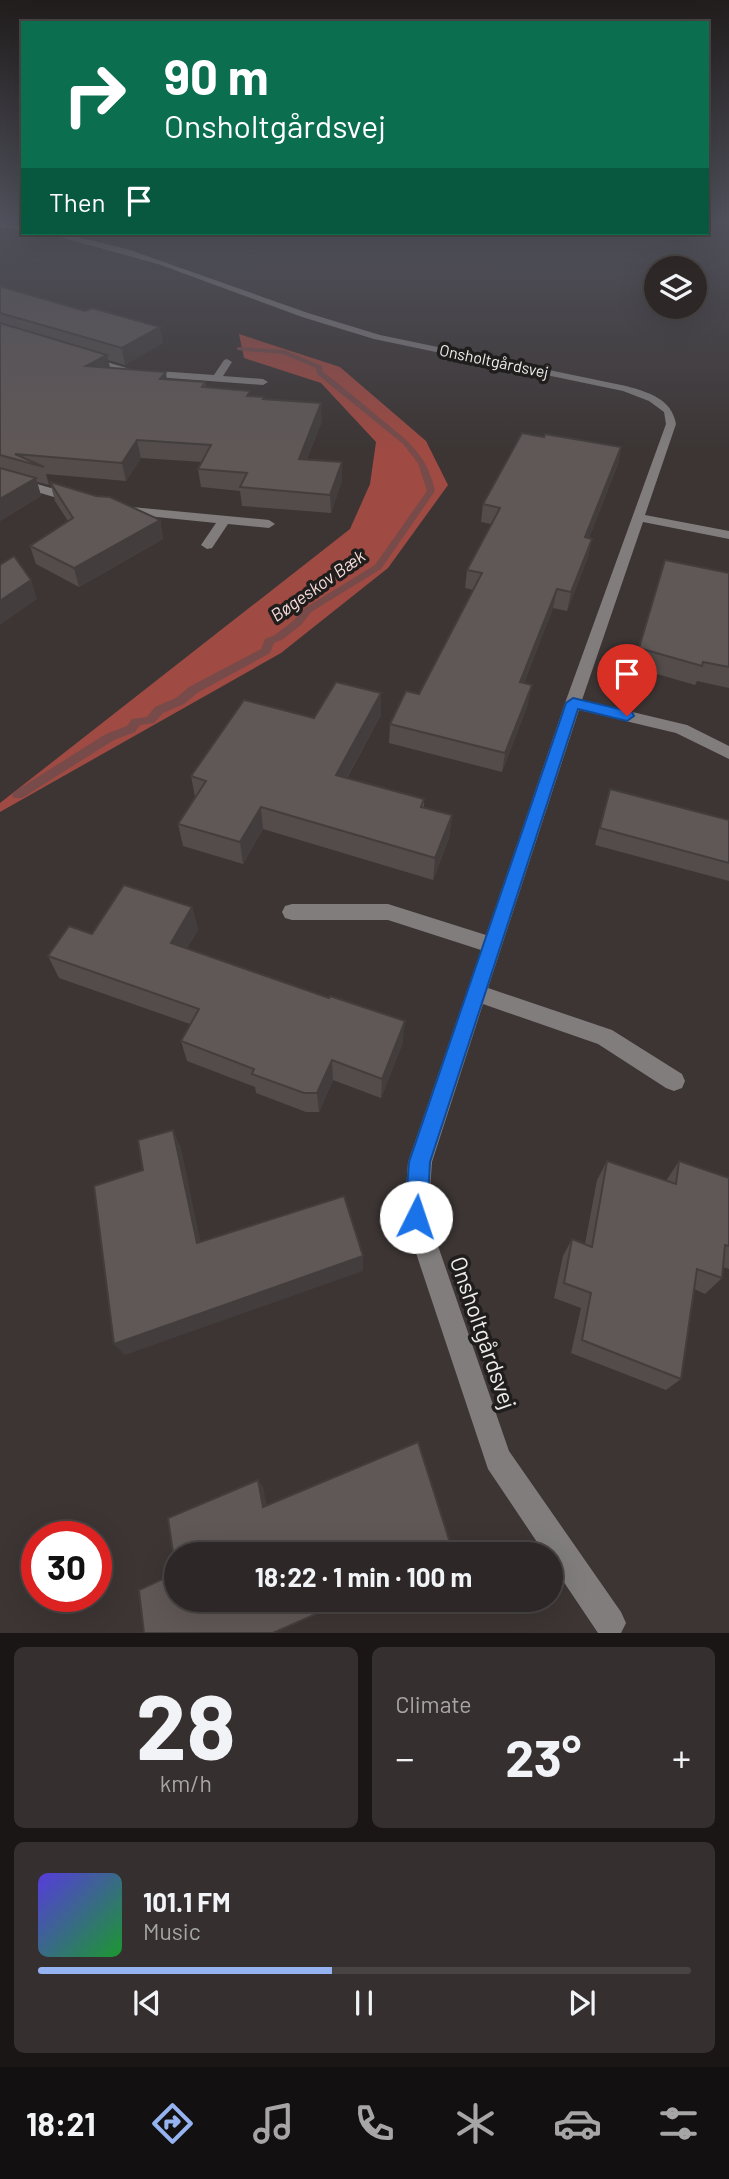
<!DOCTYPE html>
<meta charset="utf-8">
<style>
:root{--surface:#2d2827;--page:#35302f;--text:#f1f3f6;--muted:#a7a6a7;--line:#484444;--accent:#95b2f1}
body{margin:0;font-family:Barlow,sans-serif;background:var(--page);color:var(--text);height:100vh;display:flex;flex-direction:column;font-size:26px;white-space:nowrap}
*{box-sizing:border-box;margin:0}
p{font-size:23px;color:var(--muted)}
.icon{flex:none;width:38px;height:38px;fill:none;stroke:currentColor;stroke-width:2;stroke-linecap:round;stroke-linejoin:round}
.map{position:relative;height:1633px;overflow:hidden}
.drawer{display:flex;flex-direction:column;gap:14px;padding:14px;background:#191615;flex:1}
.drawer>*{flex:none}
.top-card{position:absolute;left:21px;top:21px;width:688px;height:214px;border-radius:0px;box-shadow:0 7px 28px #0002,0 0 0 2px var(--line);background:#0b6e4f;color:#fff;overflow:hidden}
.fabs{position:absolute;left:644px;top:256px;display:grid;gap:14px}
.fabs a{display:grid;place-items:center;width:63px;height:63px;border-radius:50%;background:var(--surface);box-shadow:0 7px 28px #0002,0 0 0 2px var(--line);font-size:35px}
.speed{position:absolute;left:21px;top:1521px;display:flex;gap:14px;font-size:35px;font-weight:700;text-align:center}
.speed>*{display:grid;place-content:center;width:91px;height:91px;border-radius:50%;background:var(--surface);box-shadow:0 7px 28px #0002,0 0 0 2px var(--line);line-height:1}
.speed .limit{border:10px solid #d22;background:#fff;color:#111}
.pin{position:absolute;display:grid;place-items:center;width:60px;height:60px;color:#fff;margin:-72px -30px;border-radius:50% 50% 50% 0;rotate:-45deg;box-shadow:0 0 7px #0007}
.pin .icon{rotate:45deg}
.me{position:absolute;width:77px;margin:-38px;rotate:4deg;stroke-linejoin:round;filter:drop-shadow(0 0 5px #0008)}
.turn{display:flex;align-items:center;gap:24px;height:147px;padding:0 28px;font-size:32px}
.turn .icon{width:91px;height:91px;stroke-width:2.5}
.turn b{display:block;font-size:49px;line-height:60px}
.then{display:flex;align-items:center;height:66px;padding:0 28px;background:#0003;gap:14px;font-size:26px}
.big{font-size:52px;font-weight:700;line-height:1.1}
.drawer .card{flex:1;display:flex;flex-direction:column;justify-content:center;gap:10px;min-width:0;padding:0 24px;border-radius:10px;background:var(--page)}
.drawer .dial{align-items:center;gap:0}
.dial b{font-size:91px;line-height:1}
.song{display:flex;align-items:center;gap:21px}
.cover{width:84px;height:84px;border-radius:10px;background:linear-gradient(135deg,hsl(250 70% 55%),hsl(130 70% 35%))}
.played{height:7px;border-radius:4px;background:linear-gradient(90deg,var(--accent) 45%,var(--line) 45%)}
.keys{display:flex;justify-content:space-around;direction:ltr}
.heat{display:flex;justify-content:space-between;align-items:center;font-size:38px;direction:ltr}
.drawer .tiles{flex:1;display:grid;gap:14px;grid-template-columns:1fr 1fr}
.card:last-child{grid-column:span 2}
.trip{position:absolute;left:164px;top:1542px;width:399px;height:70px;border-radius:35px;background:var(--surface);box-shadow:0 7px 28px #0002,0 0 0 2px var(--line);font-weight:700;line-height:70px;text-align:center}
.menu{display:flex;height:112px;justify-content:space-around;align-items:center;background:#121010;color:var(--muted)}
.menu .icon{width:49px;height:49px}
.menu .current{color:var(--accent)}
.menu b{font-size:32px;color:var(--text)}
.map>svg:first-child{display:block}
.forest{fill:#9f4a42}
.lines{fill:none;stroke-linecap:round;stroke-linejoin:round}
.stream{fill:#774b4a;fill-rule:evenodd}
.minor{fill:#817d7d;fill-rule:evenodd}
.wall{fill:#534c4b}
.shaded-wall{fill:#433e3d}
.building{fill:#605857;stroke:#433e3d;stroke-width:2}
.route{fill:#1a73e8;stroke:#114b97;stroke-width:2}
.labels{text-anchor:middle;stroke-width:7;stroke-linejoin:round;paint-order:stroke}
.far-street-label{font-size:16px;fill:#f0eceb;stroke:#201d1d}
.far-water-label{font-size:18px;font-style:italic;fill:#f6dcd9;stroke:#201d1d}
.near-street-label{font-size:23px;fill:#f0eceb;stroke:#201d1d}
</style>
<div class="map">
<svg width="729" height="1633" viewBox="0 0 729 1633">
<rect width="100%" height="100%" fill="#3c3534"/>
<polygon class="forest" points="239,334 340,367 426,441 448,485 388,568 281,653 0,812 0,803 350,529 370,484 376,442 321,383 244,358"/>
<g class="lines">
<path class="stream" d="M 239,347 L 284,350 L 322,366 L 323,372 C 341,385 358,400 375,414 C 405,439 426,451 435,491 L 381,569 L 311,612 L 301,625 L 283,639 L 274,643 L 270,653 L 197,693 L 184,704 L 163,713 L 154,723 L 140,725 L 135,732 L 114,740 L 22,798 L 14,798 L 12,795 L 14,792 L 106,734 L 127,726 L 132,719 L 147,717 L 155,707 L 176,698 L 189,687 L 261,649 L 265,639 L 275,635 L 293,621 L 305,608 L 375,565 L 427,491 L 418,463 L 403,444 L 317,374 L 316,368 L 283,354 L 237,350 L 237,348 Z"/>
<g class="minor">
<polygon points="0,223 23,226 23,230 0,227"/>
<path d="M 45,233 L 60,233 L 127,249 L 308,313 L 380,335 L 626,386 C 648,392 672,399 676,424 L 645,515 L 729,531 L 729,539 L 643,522 L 582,700 L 687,725 L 729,746 L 729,759 L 676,733 L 579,710 L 488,988 L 612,1030 L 682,1074 L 685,1081 L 682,1088 L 674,1091 L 666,1088 L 598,1044 L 483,1004 L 432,1162 L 428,1217 L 509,1451 L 621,1612 L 626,1623 L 621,1633 L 598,1633 L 551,1563 L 551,1554 L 545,1554 L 488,1469 L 404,1217 L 408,1162 L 481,950 L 388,920 L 292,920 L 285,918 L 282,912 L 285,906 L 292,904 L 388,904 L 486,935 L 565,703 L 666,424 L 664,412 L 649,401 L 623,391 L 374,339 L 302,317 L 158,264 Z"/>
<polygon points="87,356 130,369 214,375 224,360 227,359 232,362 223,376 263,379 268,382 263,385 129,375 84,361 84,357"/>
<polygon points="0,473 78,496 80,499 74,503 0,481"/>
<polygon points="121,506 269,520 275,524 269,528 228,524 212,548 207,549 201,545 216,523 117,513 115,510"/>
</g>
</g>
<g class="wall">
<polygon points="0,284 2,287 163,343 125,365 108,360 110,368 167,380 205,382 206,387 264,399 322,421 307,459 342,462 342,480 331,513 242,506 240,491 201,487 198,469 202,462 141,458 126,481 46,474 49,485 37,482 41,496 0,521"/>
<polygon points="544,437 621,447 618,464 589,538 592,539 588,557 567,611 553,608 524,683 528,704 502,772 389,743 390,724 419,694 473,590 465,588 467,570 491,524 481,522 483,504"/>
<polygon points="50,482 160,520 163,539 79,587 36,564 30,546 68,521 55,501"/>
<polygon points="665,560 729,573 729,688 697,681 695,685 633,667"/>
<polygon points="381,715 347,778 424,799 424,807 452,815 449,838 433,880 263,829 243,864 183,846 178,824 195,797 191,776 314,718"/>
<polygon points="605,806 729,820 729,881 595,845"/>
<polygon points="192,907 198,930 187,948 403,1042 381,1098 333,1080 319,1112 306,1112 256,1093 255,1087 187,1061 181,1041 190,1024 59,978 48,956 92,934"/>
<polygon points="607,1161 666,1181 679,1161 729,1178 729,1269 723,1267 722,1278 705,1294 694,1289 681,1379 666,1390 571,1353 581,1308 554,1298 563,1256 572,1239 585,1244 597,1180"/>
</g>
<g class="shaded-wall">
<polygon points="160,327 163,343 125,365 122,348"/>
<polygon points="107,355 111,372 86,366"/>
<polygon points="166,372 168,389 160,379"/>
<polygon points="321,403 322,421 300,477 299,459"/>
<polygon points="137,440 141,458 126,481 122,463"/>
<polygon points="621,447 618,464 582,556 585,537"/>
<polygon points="342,462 342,480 331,513 330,495"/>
<polygon points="36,478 41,496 0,521 0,499"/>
<polygon points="160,520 163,539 79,587 74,568"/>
<polygon points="592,539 588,557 567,611 571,592"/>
<polygon points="31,580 37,599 0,625 0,601"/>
<polygon points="557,589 553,608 517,701 520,682"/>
<polygon points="532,685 528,704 502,772 505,753"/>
<polygon points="381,693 381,715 336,797 336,775"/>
<polygon points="261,807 263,829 243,864 240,842"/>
<polygon points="452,815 449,838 433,880 435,858"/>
<polygon points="192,907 198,930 177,965 171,943"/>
<polygon points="405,1021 403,1042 381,1098 382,1079"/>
<polygon points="332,1060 333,1080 319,1112 317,1093"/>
<polygon points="173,1130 181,1148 204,1258 197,1243"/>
<polygon points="363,1256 363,1271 125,1355 114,1344"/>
<polygon points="258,1480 263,1487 268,1512 263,1507"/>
</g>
<g class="building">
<polygon points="0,284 2,287 85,311 92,308 160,327 122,348 0,313"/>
<polygon points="0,323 107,355 86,366 166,372 160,379 205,382 202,387 250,391 247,396 264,397 263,399 321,403 299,459 342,462 330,495 240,487 247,473 198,469 211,445 137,440 122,463 15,454 44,467 0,455"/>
<polygon points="522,433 544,437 545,434 621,447 585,537 592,539 571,592 557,589 520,682 532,685 505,753 390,724 406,691 419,694 482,573 467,570 500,508 483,504"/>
<polygon points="0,468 36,478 0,499"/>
<polygon points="50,482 96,496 110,497 160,520 74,568 30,546 73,518"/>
<polygon points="14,556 31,580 0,601 0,565"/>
<polygon points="665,560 729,573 729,667 703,662 702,666 639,648"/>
<polygon points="336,682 381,693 336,775 424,799 421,807 452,815 435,858 261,807 240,842 178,824 206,781 191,776 244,700 314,718"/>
<polygon points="610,789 729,820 729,863 600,828"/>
<polygon points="124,885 192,907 171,943 329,998 330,996 405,1021 382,1079 332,1060 317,1093 304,1093 252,1074 254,1069 181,1041 199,1009 48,956 69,926 92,934"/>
<polygon points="173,1130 197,1243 344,1196 363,1256 114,1344 94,1186 143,1170 138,1140"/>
<polygon points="607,1161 676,1184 679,1161 729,1178 729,1246 725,1245 722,1278 697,1269 681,1379 582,1340 591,1293 564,1283 572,1239 592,1247"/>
<polygon points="418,1442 453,1552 449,1554 177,1554 177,1600 348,1600 273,1633 144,1633 139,1590 176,1573 168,1518 258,1480 263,1507"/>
</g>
<linearGradient id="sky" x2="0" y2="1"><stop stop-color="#211d1d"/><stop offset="0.49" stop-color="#50515c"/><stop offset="1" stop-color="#50515c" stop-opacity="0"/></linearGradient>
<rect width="729" height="451" fill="url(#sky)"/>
<polygon class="route" points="573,698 632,712 634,716 627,721 578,709 430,1162 427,1217 423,1224 416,1228 408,1224 405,1217 409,1162 566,703"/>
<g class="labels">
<g class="far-street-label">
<text transform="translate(494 361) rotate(12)" y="6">Onsholtgårdsvej</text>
</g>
<g class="far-water-label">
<text transform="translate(318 586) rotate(-35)" y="6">Bøgeskov Bæk</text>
</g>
<g class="near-street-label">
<text transform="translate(483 1333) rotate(71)" y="8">Onsholtgårdsvej</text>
</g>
</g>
</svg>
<div class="fabs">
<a><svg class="icon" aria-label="layers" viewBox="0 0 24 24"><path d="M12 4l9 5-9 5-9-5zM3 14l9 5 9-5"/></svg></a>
</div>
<div class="speed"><div class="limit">30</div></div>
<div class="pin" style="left:627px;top:716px;background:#d93025"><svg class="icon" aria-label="arrive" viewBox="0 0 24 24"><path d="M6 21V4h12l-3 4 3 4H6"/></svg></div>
<svg class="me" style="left:416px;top:1217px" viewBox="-20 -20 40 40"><circle r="19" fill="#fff"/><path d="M0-13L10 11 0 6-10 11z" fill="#1a73e8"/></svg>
<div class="trip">18:22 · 1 min · 100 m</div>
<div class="top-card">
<div class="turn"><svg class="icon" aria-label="right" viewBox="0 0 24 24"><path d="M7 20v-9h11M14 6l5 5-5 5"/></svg><div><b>90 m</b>Onsholtgårdsvej</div></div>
<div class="then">Then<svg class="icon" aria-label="arrive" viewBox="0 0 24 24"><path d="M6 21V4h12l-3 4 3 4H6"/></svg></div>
</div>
</div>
<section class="drawer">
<div class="tiles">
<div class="card dial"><b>28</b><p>km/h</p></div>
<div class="card"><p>Climate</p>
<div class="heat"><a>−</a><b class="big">23°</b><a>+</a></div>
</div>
<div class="card">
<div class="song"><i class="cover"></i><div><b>101.1 FM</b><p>Music</p></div></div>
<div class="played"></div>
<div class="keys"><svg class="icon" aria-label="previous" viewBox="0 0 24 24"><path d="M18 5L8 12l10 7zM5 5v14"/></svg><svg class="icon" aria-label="pause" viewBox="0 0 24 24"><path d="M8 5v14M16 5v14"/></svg><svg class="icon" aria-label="next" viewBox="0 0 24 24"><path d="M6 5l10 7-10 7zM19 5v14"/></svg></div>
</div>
</div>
</section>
<nav class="menu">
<b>18:21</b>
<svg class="icon current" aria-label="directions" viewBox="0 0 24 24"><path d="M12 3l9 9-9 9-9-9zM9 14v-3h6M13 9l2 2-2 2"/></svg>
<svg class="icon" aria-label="music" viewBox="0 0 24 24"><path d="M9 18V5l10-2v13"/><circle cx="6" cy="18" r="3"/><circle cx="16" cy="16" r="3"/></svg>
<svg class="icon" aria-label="phone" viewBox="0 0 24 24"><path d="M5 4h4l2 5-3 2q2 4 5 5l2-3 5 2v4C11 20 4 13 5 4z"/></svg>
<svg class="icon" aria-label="climate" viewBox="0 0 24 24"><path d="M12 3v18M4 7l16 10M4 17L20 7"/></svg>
<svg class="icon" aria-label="car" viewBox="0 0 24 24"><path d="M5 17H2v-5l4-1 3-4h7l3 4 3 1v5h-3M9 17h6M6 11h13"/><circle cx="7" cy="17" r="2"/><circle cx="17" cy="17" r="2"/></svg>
<svg class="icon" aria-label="filters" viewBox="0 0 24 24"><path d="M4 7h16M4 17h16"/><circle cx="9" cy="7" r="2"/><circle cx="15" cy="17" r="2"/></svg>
</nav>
